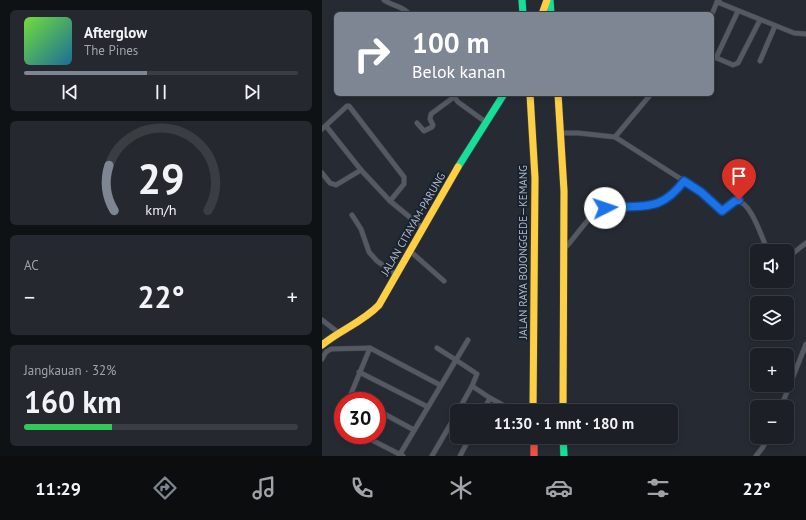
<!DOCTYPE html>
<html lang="id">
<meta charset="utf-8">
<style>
:root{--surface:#1c2026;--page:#25282e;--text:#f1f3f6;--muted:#a0a3a7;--line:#3a3e43;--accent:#7e8693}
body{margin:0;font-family:"PT Sans",sans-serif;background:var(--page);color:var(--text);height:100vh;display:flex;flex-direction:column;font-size:15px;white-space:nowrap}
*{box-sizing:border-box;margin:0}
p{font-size:13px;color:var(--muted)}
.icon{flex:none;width:22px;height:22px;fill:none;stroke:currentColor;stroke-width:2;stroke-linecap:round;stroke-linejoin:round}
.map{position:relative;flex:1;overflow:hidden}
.details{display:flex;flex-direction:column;gap:10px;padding:10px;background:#0f1215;width:322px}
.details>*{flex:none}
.guide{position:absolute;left:12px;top:12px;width:380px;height:84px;border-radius:6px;box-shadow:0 2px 6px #0003,0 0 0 1px var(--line);background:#7e8693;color:#fff;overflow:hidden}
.controls{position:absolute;left:428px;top:244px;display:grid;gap:8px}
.controls a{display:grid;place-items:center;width:44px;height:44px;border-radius:6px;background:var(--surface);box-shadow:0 2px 6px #0003,0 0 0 1px var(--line);font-size:20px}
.speed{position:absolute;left:12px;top:392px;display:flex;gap:8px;font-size:20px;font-weight:700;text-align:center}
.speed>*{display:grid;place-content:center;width:52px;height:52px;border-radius:50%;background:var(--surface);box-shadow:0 2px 6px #0003,0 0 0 1px var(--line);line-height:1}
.speed .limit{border:6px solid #d22;background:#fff;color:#111}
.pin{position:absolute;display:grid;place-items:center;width:34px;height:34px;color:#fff;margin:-41px -17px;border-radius:50% 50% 50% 0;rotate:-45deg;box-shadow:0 0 4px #0007}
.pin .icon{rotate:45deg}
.me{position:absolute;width:44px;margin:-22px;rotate:86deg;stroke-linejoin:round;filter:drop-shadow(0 0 3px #0008)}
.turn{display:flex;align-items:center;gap:14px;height:84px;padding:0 12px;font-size:18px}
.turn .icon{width:52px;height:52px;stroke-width:2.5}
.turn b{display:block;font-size:28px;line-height:34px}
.big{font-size:30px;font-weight:700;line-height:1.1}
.details .card{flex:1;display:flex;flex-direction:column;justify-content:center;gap:6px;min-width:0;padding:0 14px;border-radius:6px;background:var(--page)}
.details .dial{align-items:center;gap:0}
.dial svg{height:104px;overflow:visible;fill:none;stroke:var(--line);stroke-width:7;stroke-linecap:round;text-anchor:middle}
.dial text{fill:var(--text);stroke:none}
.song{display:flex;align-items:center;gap:12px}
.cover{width:48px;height:48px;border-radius:6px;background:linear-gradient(135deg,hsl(100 70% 55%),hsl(200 70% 35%))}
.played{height:4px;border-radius:2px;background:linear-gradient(90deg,var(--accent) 45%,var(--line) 45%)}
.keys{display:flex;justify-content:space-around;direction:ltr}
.heat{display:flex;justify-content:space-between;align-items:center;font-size:22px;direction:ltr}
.charge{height:6px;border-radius:3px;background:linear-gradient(90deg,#34c759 32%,var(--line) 0)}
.trip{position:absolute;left:128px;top:404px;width:228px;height:40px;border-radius:6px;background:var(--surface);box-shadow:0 2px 6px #0003,0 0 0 1px var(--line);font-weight:700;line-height:40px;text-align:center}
.tabs{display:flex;height:64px;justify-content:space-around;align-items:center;background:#0b0d0f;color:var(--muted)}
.tabs .icon{width:28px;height:28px}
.tabs .on{color:var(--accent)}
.tabs b{font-size:18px;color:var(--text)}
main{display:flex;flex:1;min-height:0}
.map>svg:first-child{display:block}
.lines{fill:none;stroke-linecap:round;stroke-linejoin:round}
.street-casing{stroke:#434850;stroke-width:5.5}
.fast-casing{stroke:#434850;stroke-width:8}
.slow-casing{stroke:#434850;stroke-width:8}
.jam-casing{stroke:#434850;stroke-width:8}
.street{stroke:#555962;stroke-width:4.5}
.fast{stroke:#16e098;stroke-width:7}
.slow{stroke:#ffcf43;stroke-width:7}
.jam{stroke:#f24e42;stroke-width:7}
.route-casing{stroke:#114b97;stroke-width:10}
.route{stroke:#1a73e8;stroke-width:7}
.labels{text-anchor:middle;stroke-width:4;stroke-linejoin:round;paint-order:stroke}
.street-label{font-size:11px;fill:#aeb7c6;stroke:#19222e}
</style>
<main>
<section class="details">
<div class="card">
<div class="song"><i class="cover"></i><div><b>Afterglow</b><p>The Pines</p></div></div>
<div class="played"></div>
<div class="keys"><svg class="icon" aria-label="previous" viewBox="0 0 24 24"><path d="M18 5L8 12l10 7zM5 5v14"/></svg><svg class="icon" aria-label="pause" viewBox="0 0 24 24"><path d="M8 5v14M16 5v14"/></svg><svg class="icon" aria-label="next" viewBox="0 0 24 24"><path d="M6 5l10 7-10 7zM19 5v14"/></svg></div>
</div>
<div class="card dial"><svg viewBox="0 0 100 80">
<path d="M14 69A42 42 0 1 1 86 69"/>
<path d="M14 69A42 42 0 0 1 10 34" stroke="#7e8693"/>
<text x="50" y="56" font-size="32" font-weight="700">29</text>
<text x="50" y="72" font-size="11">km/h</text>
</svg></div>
<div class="card"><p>AC</p>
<div class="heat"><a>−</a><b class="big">22°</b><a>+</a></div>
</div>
<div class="card"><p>Jangkauan · 32%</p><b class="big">160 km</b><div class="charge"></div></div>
</section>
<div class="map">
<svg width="484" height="456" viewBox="0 0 484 456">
<rect width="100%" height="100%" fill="#262b33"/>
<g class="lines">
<g class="street-casing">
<g id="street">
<path d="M 62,0 C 70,6 81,6 87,14"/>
<polyline points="397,0 395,2 472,33 484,34"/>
<polyline points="390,14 395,2"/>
<polyline points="390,56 411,65 416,63 438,20"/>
<polyline points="394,58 416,11"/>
<polyline points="438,61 453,26"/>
<polyline points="130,94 136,102 165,123"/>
<polyline points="95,123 102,131 110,127 111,125 108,119 109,114 132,97"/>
<polyline points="4,126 39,170 68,201 101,228"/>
<polyline points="0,129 25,106 27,106 82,177 82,184 68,201"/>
<path d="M 240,133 L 256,133 L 293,137 L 362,181 L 379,193 L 400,211 L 414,201 C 429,200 440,239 446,251"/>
<polyline points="293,137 329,94"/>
<polyline points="0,173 8,183 14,185 39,170"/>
<polyline points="30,215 39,229 47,252 55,261 75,275"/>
<path d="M 243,248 C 254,237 265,217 279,210 C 286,207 296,207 303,207 C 331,208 345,203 362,181"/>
<polyline points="88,251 122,281"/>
<polyline points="465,258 484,243"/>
<polyline points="0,320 17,333"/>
<polyline points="115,348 134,360 146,340"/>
<polyline points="0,359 4,352 9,349 48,348"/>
<polyline points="37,372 106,407"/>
<polyline points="150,386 168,398 161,411"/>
<polyline points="28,396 38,401"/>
<polyline points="168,398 190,410"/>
<polyline points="26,401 48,348 118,385"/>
<polyline points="459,407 484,344"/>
<polyline points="55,410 92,430"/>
<polyline points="21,417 19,422 21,425"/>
<polyline points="40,435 81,456"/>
<polyline points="77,456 134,360 155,374 150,386 136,411"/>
<polyline points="110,456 135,413"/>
<polyline points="138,456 148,437"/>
<polyline points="434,456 441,447 446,437"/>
</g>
</g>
<g class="fast-casing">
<g id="fast">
<polyline points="200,0 201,14"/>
<polyline points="228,0 229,14"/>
<polyline points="136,167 182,94"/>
<polyline points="241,437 242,456"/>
</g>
</g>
<g class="slow-casing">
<g id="slow">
<polyline points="220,14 225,0"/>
<polyline points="208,94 213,178 211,411"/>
<polyline points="236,94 242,191 241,411"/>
<path d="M 0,345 C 18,330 41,322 57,305 L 136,167"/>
</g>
</g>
<g class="jam-casing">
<polyline id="jam" points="212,437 212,456"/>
</g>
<use href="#street" class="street"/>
<use href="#fast" class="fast"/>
<use href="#slow" class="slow"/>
<use href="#jam" class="jam"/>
</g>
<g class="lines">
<g class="route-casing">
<path id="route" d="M 283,208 C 320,204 337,214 362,181 L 379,192 L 400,211 L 413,201 L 417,200"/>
</g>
<use href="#route" class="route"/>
</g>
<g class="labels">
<g class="street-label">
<text transform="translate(91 224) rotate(-60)" y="4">JALAN CITAYAM-PARUNG</text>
<text transform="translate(201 252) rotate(-90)" y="4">JALAN RAYA BOJONGGEDE—KEMANG</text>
</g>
</g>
</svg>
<div class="controls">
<a><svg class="icon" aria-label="sound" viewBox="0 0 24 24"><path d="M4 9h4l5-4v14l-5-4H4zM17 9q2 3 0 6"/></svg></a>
<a><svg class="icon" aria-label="layers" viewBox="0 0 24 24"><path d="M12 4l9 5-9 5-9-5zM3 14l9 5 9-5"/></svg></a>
<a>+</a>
<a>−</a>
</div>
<div class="speed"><div class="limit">30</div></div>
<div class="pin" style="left:417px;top:200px;background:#d93025"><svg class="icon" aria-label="arrive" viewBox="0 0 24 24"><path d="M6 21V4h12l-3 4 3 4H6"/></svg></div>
<svg class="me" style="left:283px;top:208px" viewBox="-20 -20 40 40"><circle r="19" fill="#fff"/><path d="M0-13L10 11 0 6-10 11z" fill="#1a73e8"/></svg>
<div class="trip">11:30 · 1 mnt · 180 m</div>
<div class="guide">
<div class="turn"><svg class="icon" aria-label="right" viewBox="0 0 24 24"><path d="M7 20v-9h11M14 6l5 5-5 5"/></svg><div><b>100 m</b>Belok kanan</div></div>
</div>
</div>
</main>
<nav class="tabs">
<b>11:29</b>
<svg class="icon on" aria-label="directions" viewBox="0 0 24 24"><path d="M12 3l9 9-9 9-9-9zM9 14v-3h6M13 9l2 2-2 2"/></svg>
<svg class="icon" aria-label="music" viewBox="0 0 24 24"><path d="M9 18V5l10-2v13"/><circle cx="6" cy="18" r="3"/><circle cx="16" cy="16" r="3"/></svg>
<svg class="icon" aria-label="phone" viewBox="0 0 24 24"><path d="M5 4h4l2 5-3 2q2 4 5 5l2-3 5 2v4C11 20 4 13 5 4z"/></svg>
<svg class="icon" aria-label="climate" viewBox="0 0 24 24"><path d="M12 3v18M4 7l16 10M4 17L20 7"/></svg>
<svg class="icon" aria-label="car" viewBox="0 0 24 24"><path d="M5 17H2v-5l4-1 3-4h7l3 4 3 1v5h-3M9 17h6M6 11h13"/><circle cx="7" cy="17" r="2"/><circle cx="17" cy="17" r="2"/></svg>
<svg class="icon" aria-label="filters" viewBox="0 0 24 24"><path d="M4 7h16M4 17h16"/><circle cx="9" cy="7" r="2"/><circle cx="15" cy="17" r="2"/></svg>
<b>22°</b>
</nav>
